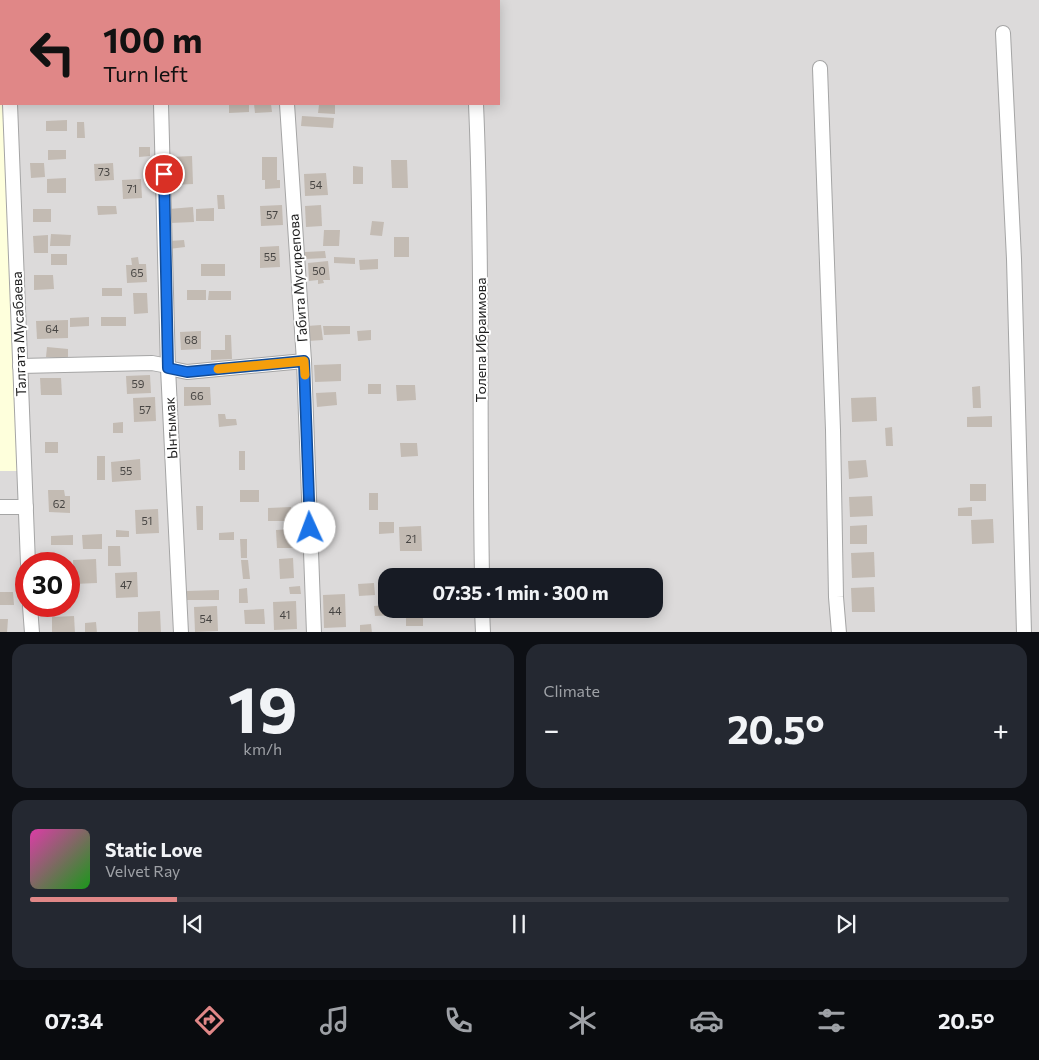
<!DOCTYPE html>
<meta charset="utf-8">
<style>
:root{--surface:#171b24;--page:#242831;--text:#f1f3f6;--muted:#9ea1a6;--line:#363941;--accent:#e08787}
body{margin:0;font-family:Commissioner,sans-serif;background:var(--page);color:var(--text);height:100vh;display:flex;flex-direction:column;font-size:19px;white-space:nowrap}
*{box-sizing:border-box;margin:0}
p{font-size:16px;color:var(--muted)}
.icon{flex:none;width:28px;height:28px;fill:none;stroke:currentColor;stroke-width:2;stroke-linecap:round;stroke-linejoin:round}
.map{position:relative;height:632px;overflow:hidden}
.panel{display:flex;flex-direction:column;gap:12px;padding:12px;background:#0d0f14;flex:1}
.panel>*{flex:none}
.guide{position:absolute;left:0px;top:0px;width:500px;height:105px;box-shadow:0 2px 12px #0003;background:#e08787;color:#111;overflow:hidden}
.speed{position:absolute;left:15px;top:552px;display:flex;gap:10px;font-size:25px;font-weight:700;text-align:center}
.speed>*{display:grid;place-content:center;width:65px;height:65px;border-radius:50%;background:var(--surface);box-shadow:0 2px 12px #0003;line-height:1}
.speed .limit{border:8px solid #d22;background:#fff;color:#111}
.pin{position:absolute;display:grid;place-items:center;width:42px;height:42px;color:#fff;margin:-21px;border:2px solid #fff;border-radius:50%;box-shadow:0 1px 5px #0007}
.me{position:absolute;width:55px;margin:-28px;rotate:358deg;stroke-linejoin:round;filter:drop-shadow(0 0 4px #0008)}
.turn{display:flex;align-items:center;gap:18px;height:105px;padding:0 20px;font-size:22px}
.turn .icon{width:65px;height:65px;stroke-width:2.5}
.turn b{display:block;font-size:35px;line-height:42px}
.big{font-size:38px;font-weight:700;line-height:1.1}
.panel .widget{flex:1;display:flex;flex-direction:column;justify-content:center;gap:8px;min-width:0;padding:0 18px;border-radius:15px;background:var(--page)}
.panel .dial{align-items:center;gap:0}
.dial b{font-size:65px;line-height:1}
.song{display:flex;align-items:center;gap:15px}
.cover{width:60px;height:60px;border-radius:8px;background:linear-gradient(135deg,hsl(320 70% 55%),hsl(120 70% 35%))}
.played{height:5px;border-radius:2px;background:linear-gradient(90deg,var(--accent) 15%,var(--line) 15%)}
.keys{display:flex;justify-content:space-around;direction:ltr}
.heat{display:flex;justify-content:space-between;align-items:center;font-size:28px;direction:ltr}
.panel .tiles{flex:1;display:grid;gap:12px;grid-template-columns:1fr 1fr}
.widget:last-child{grid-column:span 2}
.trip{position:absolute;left:378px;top:568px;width:285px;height:50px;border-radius:15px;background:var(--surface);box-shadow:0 2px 12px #0003;font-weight:700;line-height:50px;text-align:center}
.menu{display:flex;height:80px;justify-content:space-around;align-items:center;background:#090b0e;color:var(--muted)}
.menu .icon{width:35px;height:35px}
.menu .active{color:var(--accent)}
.menu b{font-size:22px;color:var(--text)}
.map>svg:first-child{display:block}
.residential{fill:#dcdada;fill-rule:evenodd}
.education{fill:#feffdc}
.building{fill:#c3bbb3}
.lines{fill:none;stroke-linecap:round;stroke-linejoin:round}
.street-casing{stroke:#a5a5a5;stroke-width:16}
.street{stroke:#fff;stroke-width:14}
.route-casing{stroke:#114b97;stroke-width:12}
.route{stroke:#1a73e8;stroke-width:9}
.slow{stroke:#f59e0b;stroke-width:9}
.labels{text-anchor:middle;stroke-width:4;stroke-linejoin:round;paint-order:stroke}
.number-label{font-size:11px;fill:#474543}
.street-label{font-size:14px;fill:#1e1e1e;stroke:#fff}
</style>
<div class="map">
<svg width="1039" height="633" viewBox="0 0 1039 633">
<rect width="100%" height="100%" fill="#efebe3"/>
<path class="residential" d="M 0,0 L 1039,0 L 1039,632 L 0,632 ZM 1,1 L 499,1 L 499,104 L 1,104 ZM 26,564 L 69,564 L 69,606 L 26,606 ZM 386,576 L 654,576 L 654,609 L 386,609 Z"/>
<polygon class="education" points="0,0 1,104 6,104 20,471 0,471"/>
<g class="building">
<polygon points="229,104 249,104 249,112 229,113"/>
<polygon points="254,104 271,104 272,112 255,113"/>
<polygon points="319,105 335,105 335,114 318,113"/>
<polygon points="302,116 334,118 333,128 301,126"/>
<polygon points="67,120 67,131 46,131 46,121"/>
<polygon points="77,122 84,122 85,138 77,138"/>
<polygon points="139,147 150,147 150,156 139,157"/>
<polygon points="48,150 66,150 66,159 48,160"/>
<polygon points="192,156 193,184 172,185 171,157"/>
<polygon points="262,157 277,157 277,180 280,180 280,188 265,189 265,180 262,180"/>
<polygon points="391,160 407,160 408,188 392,188"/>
<polygon points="30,163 44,163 45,177 31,178"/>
<polygon points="113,163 114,180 95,181 94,164"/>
<polygon points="353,166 363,167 363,184 353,184"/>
<polygon points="326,173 328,195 305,196 304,174"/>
<polygon points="66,178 66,193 47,193 47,179"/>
<polygon points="141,179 142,198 123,199 122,180"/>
<polygon points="217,195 224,195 225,209 218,209"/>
<polygon points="282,205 283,225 261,226 260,206"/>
<polygon points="321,205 322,226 306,227 305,206"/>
<polygon points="97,206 116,206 117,214 98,215"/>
<polygon points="193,207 194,222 170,223 169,209"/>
<polygon points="214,208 214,221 196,221 196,209"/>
<rect x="33" y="209" width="18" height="13"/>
<polygon points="372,221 384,222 382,236 370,235"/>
<polygon points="324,230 340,230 339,246 323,246"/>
<polygon points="51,234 71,235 70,246 50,246"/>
<polygon points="48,235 48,253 34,253 33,236"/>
<rect x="394" y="237" width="15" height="20"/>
<polygon points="184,240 185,247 169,249 169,241"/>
<polygon points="279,246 280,267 260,268 260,247"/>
<polygon points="325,251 326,258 305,259 305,252"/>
<rect x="51" y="254" width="16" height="11"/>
<polygon points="138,257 139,264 146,264 147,282 127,283 126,265 132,265 131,258"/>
<polygon points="334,257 355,258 355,264 334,263"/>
<polygon points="378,259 378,269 360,270 359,260"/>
<polygon points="328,261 330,280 323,280 324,283 318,284 318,280 309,281 308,263"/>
<rect x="201" y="264" width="24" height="12"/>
<polygon points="34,275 53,275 54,289 34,290"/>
<rect x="102" y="288" width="20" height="8"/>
<rect x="187" y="290" width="19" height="10"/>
<polygon points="209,291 231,291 231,300 208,300"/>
<polygon points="133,293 147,293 148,313 134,314"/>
<polygon points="89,317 89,326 70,327 70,318"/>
<rect x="101" y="317" width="25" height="9"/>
<polygon points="68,320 68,338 37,339 36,321"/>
<polygon points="321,325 323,340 308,341 307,326"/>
<polygon points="323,326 350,326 350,334 324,335"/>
<polygon points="371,330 371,340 358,341 357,331"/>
<polygon points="201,331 201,349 181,350 180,332"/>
<polygon points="225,335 231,335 232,359 211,360 211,350 225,350"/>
<polygon points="47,347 68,349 68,359 46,357"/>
<polygon points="341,364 341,381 315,382 314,365"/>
<polygon points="150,375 151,393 127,394 126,376"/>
<polygon points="40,378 61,378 62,395 41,395"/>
<rect x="368" y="384" width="13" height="10"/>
<polygon points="396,385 415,385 416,400 397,401"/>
<polygon points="980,386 981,408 973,408 972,387"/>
<polygon points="184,387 210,387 211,405 184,406"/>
<polygon points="336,392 337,405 317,407 316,393"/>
<polygon points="155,397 156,421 134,422 133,398"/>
<polygon points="876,397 877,421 852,422 851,398"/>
<polygon points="218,414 225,414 226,419 236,419 237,425 219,427"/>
<polygon points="992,416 992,427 967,427 967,417"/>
<polygon points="123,422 123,433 113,433 113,423"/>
<polygon points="892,427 893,446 886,446 885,428"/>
<rect x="45" y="442" width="13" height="11"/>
<polygon points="400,443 417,443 418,456 401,457"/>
<rect x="239" y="451" width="6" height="19"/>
<rect x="97" y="456" width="8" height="24"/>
<polygon points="140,459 141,480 112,482 111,462"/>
<polygon points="866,460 868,477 849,479 848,461"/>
<rect x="970" y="484" width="16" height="17"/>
<polygon points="48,490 64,490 65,496 70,496 70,513 49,512"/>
<rect x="240" y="490" width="19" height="12"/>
<rect x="369" y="493" width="9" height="17"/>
<polygon points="872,496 873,516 850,517 849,497"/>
<polygon points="196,506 203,506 203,530 197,530"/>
<polygon points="291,507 291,521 268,521 268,508"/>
<polygon points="972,507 972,516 958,516 958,508"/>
<polygon points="158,509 159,533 136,534 135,510"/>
<polygon points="993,519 994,543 972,544 971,520"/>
<polygon points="379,522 394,522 394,533 379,534"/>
<polygon points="867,525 867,544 850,544 850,526"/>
<polygon points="421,526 422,551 400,551 399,527"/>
<polygon points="292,529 293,548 277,548 276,530"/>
<polygon points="116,530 129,531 129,537 116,537"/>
<polygon points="234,532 234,540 219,540 219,533"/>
<polygon points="102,534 102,549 83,549 82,535"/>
<polygon points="73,535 73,545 51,545 51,536"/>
<polygon points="240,539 247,539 247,558 241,558"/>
<polygon points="108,546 120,546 121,566 108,566"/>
<polygon points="874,552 875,577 852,578 851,553"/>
<polygon points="293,558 294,578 280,579 279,559"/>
<polygon points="96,559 97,583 74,584 73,560"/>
<polygon points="241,560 248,560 250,579 243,579"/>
<polygon points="137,572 138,597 116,598 115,573"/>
<polygon points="374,583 375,595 359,596 358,584"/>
<polygon points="300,586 301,594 290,594 289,587"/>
<polygon points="874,587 875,612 852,612 851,588"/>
<polygon points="247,588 248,603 239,603 239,589"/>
<polygon points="219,590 219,600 187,600 187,591"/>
<polygon points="0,592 13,592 14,605 0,605"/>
<polygon points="345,594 346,627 324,628 323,595"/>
<polygon points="296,601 297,629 274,630 273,602"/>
<polygon points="386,605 386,609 393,609 394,615 375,616 374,606"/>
<polygon points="217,606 218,631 195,632 194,607"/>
<polygon points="264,609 265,624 245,624 244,610"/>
<rect x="406" y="609" width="17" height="17"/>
<polygon points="160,611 161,633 138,633 138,612"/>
<polygon points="74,616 75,633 52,633 52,617"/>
<polygon points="0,619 8,619 7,633 0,633"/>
<polygon points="96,622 97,633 85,633 85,623"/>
<polygon points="371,624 372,633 360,633 360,625"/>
</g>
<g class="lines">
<g class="street-casing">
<g id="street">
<polyline points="6,0 6,1"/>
<polyline points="368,0 373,1"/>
<polyline points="158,1 159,0"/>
<polyline points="288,1 288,0"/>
<polyline points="472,1 472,0"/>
<polyline points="1003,33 1014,259 1024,633"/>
<polyline points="820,68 833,430 836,597 839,633"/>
<polyline points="10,104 28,564"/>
<polyline points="161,104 168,368 181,633"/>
<polyline points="287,104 304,361 314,633"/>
<path d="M 476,104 C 483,261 479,419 482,576"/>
<polyline points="20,366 152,363 168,366"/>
<polyline points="168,368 187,372 304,361"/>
<polyline points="0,507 26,507"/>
<polyline points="30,606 32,633"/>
<polyline points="482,609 483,633"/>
</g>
</g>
<use href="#street" class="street"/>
</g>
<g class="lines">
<g class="route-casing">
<polyline id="route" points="164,174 168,368 187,372 304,361 310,528"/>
</g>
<use href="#route" class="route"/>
<polyline class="slow" points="218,369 304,361 305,375"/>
</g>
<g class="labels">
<g class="number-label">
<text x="104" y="176">73</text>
<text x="316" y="189">54</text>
<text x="132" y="193">71</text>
<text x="272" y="219">57</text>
<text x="270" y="261">55</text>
<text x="319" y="275">50</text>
<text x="137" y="277">65</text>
<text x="52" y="333">64</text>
<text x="191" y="344">68</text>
<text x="138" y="388">59</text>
<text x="197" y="400">66</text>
<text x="145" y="414">57</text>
<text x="126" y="475">55</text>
<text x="59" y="508">62</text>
<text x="147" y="525">51</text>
<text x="411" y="543">21</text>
<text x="126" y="589">47</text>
<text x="335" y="615">44</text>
<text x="285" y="619">41</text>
<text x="206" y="623">54</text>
</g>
<g class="street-label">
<text transform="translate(298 278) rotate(-94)" y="5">Габита Мусирепова</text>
<text transform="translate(19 334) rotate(-92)" y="5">Талгата Мусабаева</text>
<text transform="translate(481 340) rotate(-90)" y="5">Толепа Ибраимова</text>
<text transform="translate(171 428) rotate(-93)" y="5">Ынтымак</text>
</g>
</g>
</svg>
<div class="speed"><div class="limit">30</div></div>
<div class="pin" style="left:164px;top:174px;background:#d93025"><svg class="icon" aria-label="arrive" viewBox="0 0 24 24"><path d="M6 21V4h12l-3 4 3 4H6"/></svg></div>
<svg class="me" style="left:310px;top:528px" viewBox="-20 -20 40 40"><circle r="19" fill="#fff"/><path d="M0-13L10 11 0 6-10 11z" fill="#1a73e8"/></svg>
<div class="trip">07:35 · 1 min · 300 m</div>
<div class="guide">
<div class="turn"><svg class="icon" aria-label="left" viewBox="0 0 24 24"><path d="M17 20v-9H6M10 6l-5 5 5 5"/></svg><div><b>100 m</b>Turn left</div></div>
</div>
</div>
<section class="panel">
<div class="tiles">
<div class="widget dial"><b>19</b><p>km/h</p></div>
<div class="widget"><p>Climate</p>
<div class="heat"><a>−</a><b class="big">20.5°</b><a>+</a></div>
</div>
<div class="widget">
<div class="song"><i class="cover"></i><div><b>Static Love</b><p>Velvet Ray</p></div></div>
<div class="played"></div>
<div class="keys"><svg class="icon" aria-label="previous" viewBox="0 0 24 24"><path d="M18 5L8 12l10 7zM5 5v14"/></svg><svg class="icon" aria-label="pause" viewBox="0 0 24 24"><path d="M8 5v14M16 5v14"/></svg><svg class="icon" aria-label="next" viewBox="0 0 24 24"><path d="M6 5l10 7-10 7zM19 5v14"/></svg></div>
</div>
</div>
</section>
<nav class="menu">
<b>07:34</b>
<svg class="icon active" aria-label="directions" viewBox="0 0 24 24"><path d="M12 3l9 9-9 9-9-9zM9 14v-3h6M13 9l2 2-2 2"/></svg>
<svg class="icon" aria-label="music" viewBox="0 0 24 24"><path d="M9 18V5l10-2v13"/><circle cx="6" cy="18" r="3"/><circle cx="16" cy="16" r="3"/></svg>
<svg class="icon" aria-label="phone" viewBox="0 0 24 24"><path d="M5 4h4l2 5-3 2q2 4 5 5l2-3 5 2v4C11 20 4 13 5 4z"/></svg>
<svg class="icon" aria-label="climate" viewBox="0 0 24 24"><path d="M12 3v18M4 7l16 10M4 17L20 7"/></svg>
<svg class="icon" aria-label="car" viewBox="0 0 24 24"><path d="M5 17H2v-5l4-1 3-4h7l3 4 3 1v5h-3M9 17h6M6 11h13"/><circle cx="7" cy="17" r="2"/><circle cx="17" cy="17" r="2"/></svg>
<svg class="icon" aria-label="filters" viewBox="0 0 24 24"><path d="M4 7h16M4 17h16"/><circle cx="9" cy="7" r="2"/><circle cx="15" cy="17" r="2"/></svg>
<b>20.5°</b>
</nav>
